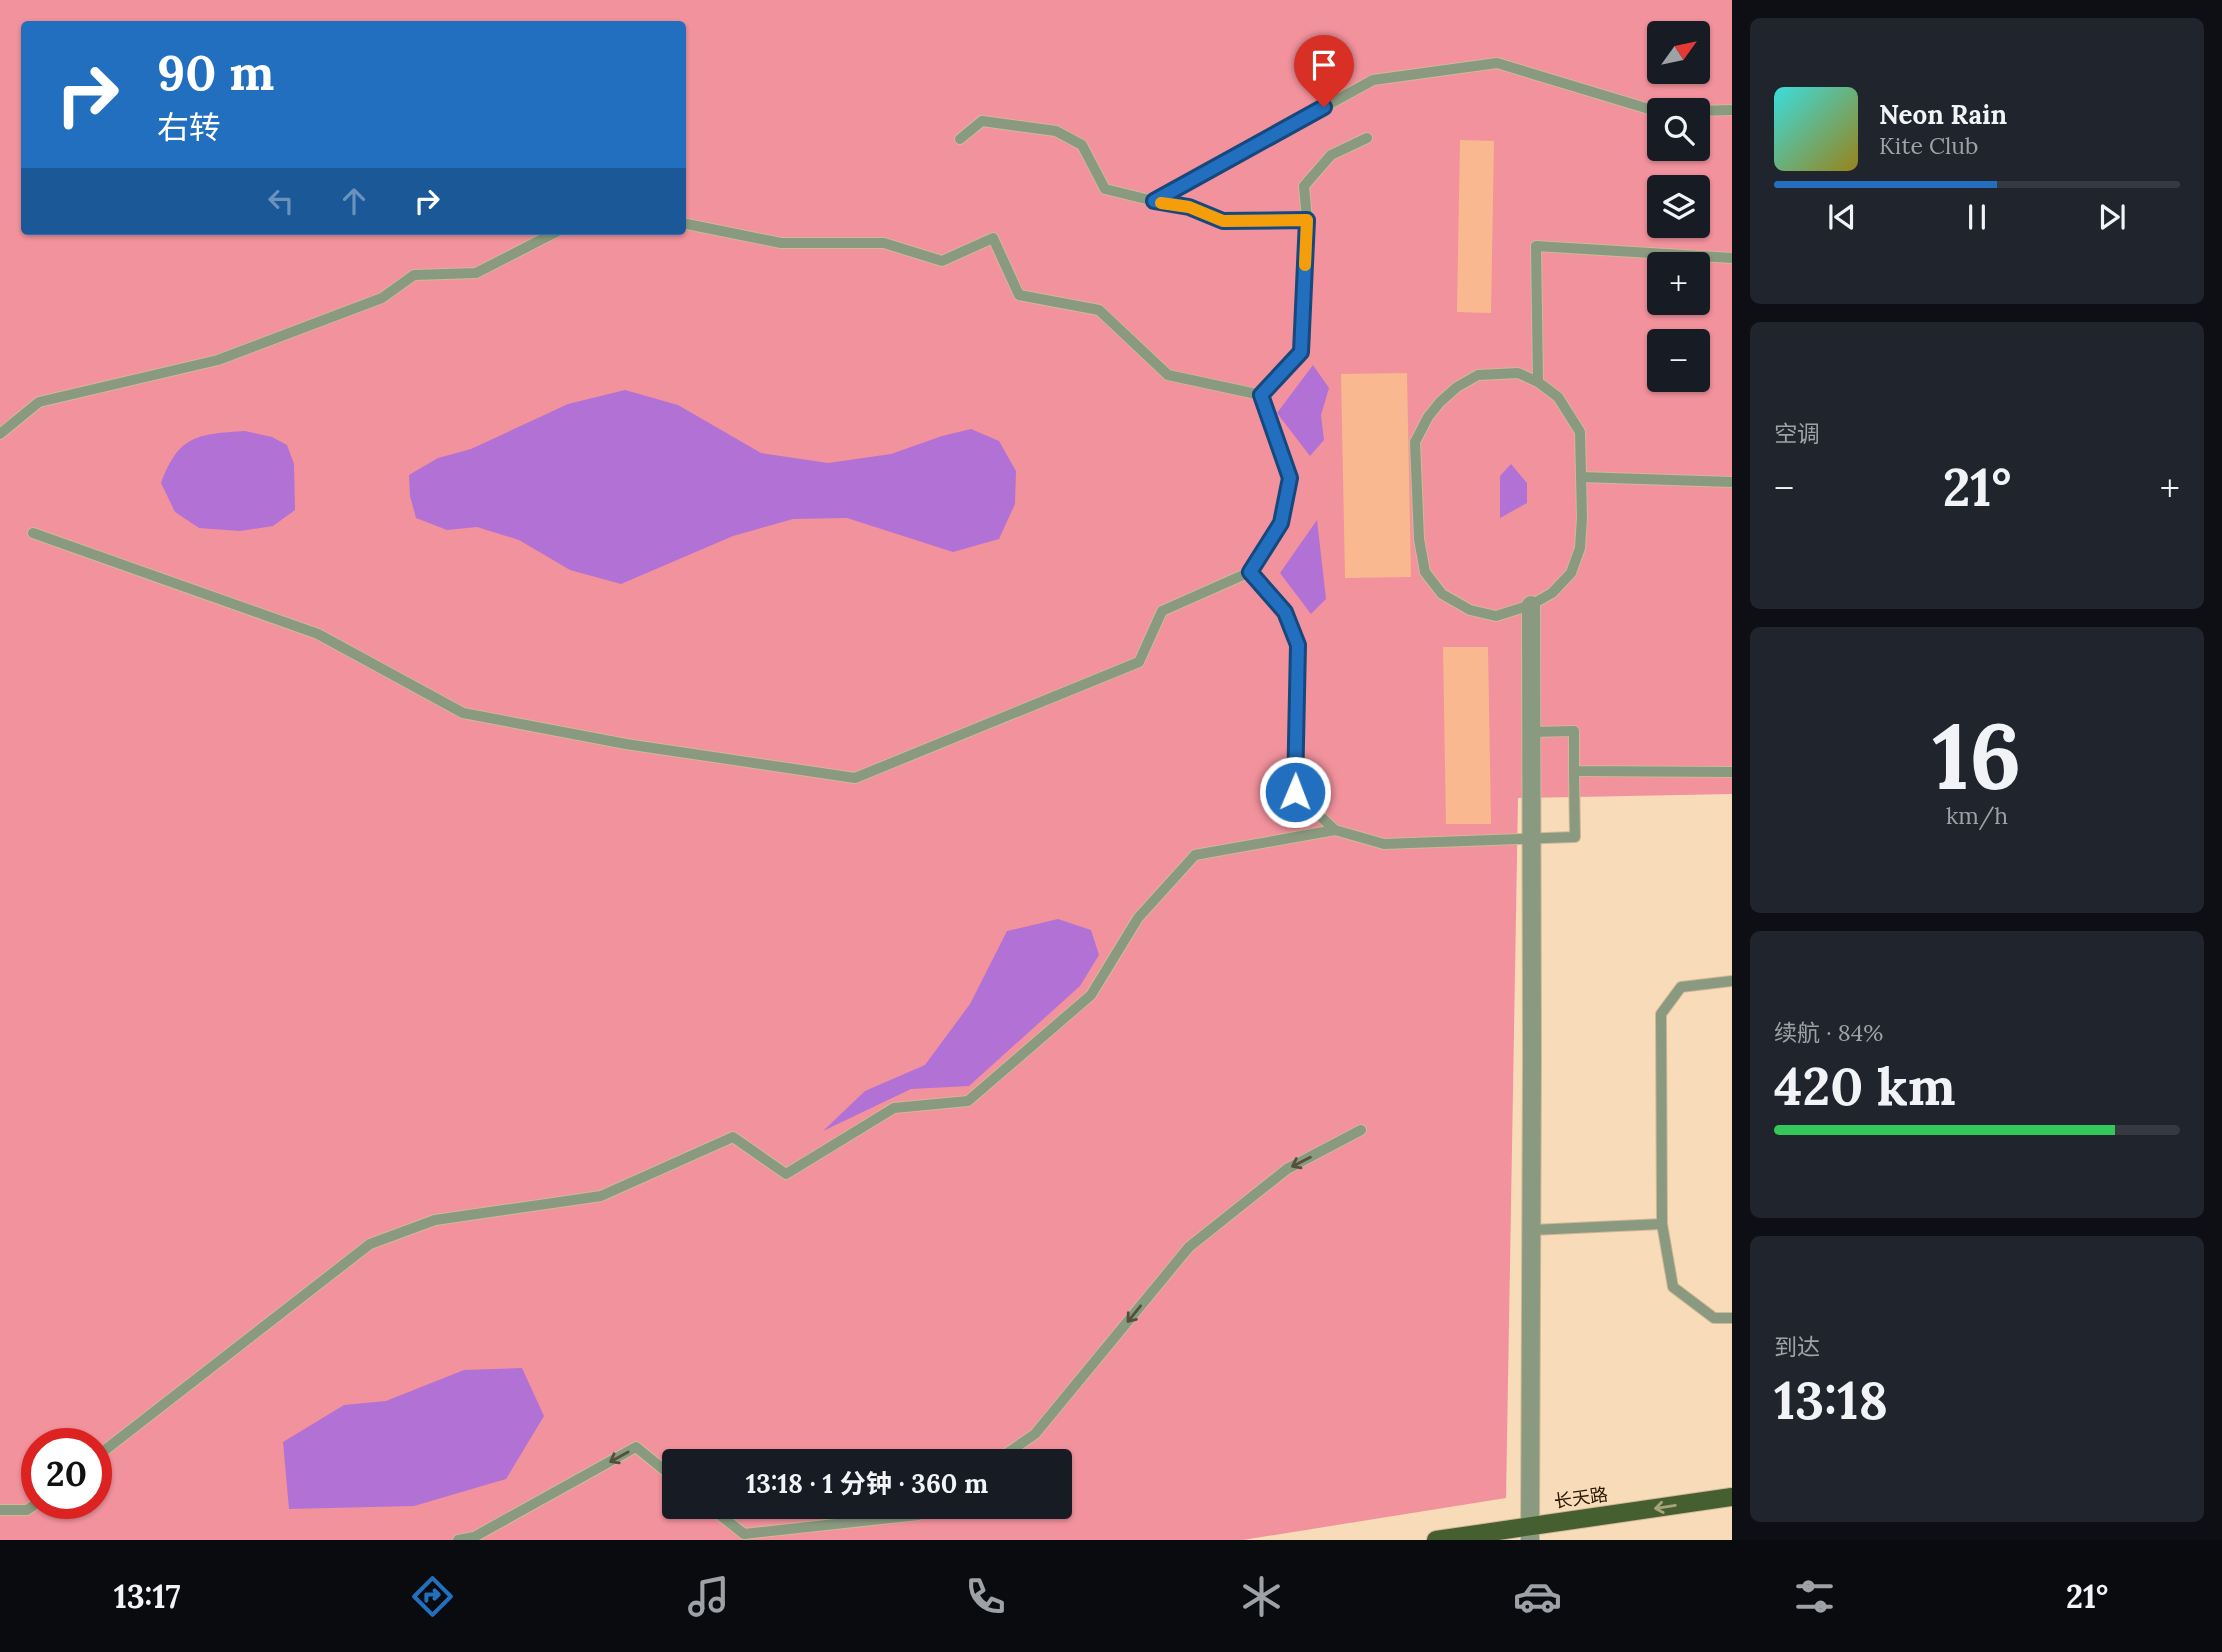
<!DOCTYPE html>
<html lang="zh">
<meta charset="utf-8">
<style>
:root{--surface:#171b24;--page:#20242c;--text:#f1f3f6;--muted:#9ea1a6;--line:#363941;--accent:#216fbe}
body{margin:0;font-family:Lora,"Noto Sans SC",serif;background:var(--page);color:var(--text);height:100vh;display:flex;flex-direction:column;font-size:26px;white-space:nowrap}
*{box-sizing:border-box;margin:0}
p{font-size:23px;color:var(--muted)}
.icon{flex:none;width:38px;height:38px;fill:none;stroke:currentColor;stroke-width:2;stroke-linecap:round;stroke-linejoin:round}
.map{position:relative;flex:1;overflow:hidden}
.drawer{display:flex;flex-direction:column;gap:18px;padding:18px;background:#0d0f14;width:490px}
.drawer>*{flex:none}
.hud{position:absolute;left:21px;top:21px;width:665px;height:214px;border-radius:7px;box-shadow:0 2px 5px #0004;background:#216fbe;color:#fff;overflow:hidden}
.needle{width:46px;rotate:57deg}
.fabs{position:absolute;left:1647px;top:21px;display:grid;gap:14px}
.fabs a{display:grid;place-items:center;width:63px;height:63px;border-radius:7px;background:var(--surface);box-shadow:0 2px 5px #0004;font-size:35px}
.speed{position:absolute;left:21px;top:1428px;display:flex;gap:14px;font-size:35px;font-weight:700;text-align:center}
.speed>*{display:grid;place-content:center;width:91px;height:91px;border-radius:50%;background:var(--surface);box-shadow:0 2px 5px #0004;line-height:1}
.speed .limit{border:10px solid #d22;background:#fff;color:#111}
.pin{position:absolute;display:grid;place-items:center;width:60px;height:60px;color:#fff;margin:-72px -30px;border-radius:50% 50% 50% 0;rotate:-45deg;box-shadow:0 0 7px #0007}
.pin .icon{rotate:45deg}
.me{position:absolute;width:77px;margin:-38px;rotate:1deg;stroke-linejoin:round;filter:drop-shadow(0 0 5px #0008)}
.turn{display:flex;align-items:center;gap:24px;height:147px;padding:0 21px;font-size:32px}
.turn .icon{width:91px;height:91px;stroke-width:2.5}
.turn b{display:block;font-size:49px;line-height:60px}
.lanes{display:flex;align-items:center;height:66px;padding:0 21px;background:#0003;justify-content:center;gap:35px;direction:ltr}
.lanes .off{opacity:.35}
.big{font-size:52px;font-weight:700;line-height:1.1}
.drawer .card{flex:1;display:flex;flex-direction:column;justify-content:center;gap:10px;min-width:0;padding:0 24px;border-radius:10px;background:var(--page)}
.drawer .dial{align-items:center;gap:0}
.dial b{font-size:91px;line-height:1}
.song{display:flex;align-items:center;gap:21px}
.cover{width:84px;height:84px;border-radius:10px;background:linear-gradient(135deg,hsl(180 70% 55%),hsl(50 70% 35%))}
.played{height:7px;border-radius:4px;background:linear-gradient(90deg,var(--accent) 55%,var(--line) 55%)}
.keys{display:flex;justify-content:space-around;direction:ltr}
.heat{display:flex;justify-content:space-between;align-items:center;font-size:38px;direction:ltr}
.charge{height:10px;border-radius:5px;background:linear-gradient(90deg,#34c759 84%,var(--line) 0)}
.trip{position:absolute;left:662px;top:1449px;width:410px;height:70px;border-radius:7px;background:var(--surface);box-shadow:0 2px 5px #0004;font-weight:700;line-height:70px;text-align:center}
.tabs{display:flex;height:112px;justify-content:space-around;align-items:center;background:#090b0e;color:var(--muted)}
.tabs .icon{width:49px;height:49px}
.tabs .current{color:var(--accent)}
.tabs b{font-size:32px;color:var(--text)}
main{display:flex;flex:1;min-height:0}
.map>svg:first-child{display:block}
.green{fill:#f2929d;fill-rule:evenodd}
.water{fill:#b272d5}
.building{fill:#fab890}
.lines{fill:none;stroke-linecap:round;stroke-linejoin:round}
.lane-casing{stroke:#d2b897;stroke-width:12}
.street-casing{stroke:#d2b897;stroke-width:20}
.primary-casing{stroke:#d2b897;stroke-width:20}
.lane{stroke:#8a9a80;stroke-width:10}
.street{stroke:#8a9a80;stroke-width:18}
.primary{stroke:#455f30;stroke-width:18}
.oneway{stroke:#54513a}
.oneway2{stroke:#a7a37b}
.route-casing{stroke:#15487c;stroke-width:18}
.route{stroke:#216fbe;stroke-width:12}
.slow{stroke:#f59e0b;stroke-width:12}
.labels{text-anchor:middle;stroke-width:6;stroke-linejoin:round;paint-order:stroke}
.street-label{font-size:18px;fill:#271600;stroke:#f8dbb8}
</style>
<main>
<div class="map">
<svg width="1732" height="1540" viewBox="0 0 1732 1540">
<rect width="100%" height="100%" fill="#f8dbb8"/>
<path class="green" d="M 0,0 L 1732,0 L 1732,794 L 1518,798 L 1506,1498 L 1243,1540 L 0,1540 ZM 24,24 L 682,24 L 682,231 L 24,231 ZM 1659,33 L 1698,33 L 1698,72 L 1659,72 ZM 1659,110 L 1698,110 L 1698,149 L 1659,149 ZM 1659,187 L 1698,187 L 1698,226 L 1659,226 ZM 1659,264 L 1698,264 L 1698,303 L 1659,303 ZM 1659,341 L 1698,341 L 1698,380 L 1659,380 ZM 37,1444 L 96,1444 L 96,1503 L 37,1503 ZM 674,1461 L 1059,1461 L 1059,1507 L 674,1507 Z"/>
<g class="water">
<polygon points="1313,365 1329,388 1321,415 1324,440 1310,456 1277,413"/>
<polygon points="625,390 678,405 761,453 828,463 891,454 942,436 971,429 999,441 1016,471 1015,504 999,539 953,552 847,518 793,519 733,536 621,584 570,570 519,540 477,527 447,530 416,518 410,496 409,475 438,458 471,449 568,404"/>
<path d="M 245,431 L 272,437 L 287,445 L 294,464 L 295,510 L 273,526 L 240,531 L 199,528 L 175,512 L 161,483 C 179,435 197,434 245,431 Z"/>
<polygon points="1511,464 1527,483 1527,503 1500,518 1500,476"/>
<polygon points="1317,520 1326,599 1311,614 1280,573"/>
<polygon points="1058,919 1091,930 1099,955 1080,986 969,1086 911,1089 823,1131 865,1091 925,1065 970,1004 1007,931"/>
<polygon points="522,1368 544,1416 506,1479 414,1506 289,1509 283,1442 344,1405 386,1401 464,1370"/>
</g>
<g class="building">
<polygon points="1460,140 1494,141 1491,313 1457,312"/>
<polygon points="1407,373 1411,577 1345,578 1341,374"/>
<polygon points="1443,647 1488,647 1491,824 1446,824"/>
</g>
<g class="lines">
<g class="lane-casing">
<g id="lane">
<polyline points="1698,111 1732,110"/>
<polyline points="1367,138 1331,155 1304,186 1307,220 1301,352 1261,395 1290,478 1281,523 1250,572 1285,612 1298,645 1295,792 1335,830 1384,844 1575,837 1574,771"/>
<polyline points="960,139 982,121 1056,131 1082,145 1105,189 1154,201 1189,207 1223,221 1307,220"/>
<polyline points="1154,201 1373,80 1497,63 1659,112"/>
<polyline points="682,223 781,243 884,243 942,261 993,238 1019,295 1099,310 1168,375 1261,395"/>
<polygon points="1518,373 1538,382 1558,397 1580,432 1582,518 1580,548 1571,573 1552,593 1531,605 1496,616 1470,610 1442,594 1425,572 1419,539 1415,442 1428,417 1440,402 1457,387 1478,375"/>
<polyline points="1538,382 1536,246 1732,258"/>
<polyline points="0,434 39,402 218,360 382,298 414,275 476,273 558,231"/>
<polyline points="1581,477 1732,482"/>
<polyline points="33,533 318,634 463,713 626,744 855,778 1139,662 1162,611 1250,572"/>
<polyline points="1532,732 1574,731 1574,771 1732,772"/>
<polyline points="1732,981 1681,987 1661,1014 1662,1224 1673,1287 1714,1318 1732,1318"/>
<polyline points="1532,1230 1662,1224"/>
<polyline points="96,1457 370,1244 435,1220 601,1196 733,1137 786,1174 894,1108 968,1101 1091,995 1138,918 1195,855 1335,830"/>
<polyline points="996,1461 1035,1434 1189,1247 1287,1169 1361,1130"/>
<polyline points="710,1507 744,1534 918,1515 930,1507"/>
<polyline points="0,1510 27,1510 37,1503"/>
<polyline points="458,1540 474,1537 636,1447 674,1478"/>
</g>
</g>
<g class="street-casing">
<polyline id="street" points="1530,1540 1532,1058 1531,605"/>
</g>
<g class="primary-casing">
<polyline id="primary" points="1436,1540 1732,1497"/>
</g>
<use href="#lane" class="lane"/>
<use href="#street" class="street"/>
<use href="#primary" class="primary"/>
</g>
<defs><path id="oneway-shaft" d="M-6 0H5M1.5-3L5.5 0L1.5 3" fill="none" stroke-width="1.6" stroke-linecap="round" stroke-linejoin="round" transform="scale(1.75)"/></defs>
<g class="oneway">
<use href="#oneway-shaft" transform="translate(1301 1162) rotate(153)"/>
<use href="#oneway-shaft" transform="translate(1134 1314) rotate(129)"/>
<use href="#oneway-shaft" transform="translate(619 1457) rotate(151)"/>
</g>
<use class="oneway2" href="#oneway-shaft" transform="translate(1665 1507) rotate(171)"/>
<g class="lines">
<g class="route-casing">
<polyline id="route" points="1295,792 1298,645 1285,612 1250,572 1281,523 1290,478 1261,395 1301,352 1307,220 1223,221 1189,207 1154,201 1324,107"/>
</g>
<use href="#route" class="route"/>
<polyline class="slow" points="1161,203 1189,207 1223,221 1307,220 1305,265"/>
</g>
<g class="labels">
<g class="street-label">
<text transform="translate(1581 1498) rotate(-8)" y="6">长天路</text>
</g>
</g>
</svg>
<div class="fabs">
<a><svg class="needle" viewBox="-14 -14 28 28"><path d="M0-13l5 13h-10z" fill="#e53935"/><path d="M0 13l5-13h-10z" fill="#9ea1a6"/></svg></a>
<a><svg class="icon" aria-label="search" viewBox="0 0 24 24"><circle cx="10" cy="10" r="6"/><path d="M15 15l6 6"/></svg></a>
<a><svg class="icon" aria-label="layers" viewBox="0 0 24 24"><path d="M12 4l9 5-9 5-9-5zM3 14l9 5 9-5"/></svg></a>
<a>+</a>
<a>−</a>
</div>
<div class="speed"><div class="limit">20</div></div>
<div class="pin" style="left:1324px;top:107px;background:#d93025"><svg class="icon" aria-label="arrive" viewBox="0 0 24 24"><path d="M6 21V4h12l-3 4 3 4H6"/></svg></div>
<svg class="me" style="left:1295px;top:792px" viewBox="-20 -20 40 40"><circle r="17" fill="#216fbe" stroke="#fff" stroke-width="3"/><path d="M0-11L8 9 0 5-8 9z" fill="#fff"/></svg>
<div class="trip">13:18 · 1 分钟 · 360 m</div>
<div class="hud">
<div class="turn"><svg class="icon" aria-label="right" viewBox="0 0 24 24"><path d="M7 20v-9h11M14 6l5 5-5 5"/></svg><div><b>90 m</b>右转</div></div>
<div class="lanes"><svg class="icon off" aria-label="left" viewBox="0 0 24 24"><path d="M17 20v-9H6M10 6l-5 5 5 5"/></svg><svg class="icon off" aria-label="ahead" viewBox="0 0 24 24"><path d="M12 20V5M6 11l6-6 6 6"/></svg><svg class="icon" aria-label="right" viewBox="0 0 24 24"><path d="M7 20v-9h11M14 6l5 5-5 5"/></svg></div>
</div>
</div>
<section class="drawer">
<div class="card">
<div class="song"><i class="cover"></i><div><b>Neon Rain</b><p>Kite Club</p></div></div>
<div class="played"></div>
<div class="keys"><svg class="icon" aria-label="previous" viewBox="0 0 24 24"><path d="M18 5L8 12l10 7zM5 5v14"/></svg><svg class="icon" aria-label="pause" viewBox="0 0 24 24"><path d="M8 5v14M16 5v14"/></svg><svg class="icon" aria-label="next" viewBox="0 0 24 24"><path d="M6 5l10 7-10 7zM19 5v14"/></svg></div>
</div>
<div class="card"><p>空调</p>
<div class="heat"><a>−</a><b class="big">21°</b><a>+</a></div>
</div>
<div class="card dial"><b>16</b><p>km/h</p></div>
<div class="card"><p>续航 · 84%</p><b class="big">420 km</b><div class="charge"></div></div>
<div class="card"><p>到达</p><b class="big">13:18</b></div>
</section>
</main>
<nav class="tabs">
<b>13:17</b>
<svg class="icon current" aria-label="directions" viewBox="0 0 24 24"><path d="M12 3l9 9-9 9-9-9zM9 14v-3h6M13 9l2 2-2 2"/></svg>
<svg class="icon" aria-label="music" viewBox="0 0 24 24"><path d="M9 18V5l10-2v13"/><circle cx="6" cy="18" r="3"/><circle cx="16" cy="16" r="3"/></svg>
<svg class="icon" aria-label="phone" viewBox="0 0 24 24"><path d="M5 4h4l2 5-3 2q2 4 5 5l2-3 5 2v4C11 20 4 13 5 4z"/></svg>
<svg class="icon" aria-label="climate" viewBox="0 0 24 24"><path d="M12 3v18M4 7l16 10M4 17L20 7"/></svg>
<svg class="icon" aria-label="car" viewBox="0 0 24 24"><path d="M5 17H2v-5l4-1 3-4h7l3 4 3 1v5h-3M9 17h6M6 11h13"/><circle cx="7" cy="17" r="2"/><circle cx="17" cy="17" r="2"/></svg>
<svg class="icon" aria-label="filters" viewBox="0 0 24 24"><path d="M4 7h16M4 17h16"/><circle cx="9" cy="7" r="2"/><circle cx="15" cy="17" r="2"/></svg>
<b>21°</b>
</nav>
